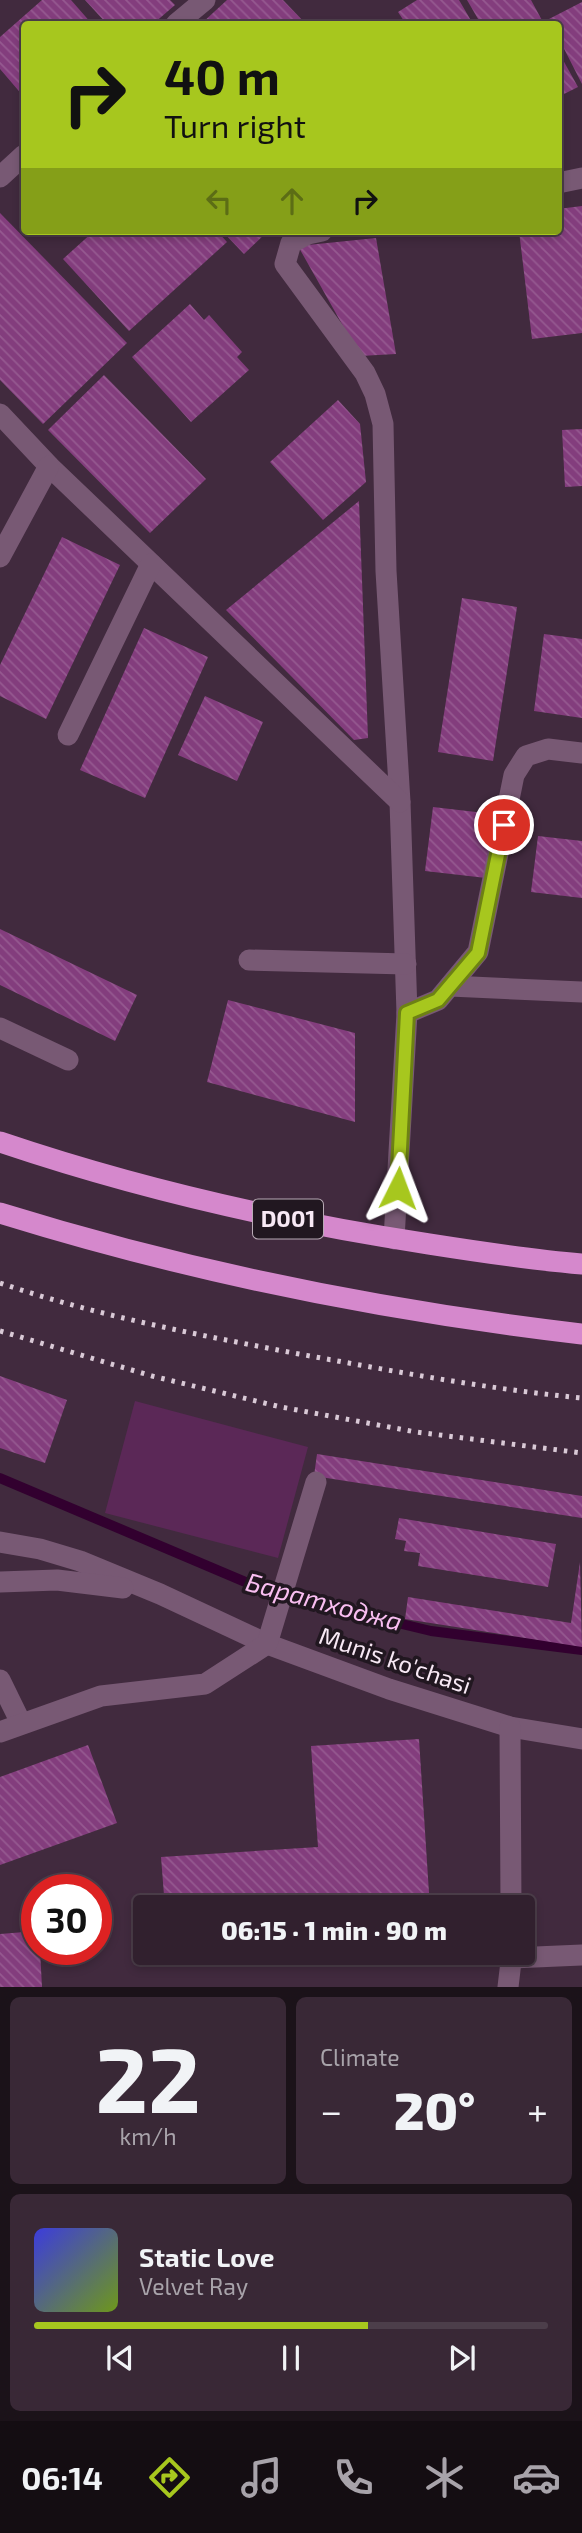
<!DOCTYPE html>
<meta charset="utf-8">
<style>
:root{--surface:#31202e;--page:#392836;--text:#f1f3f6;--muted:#a8a3aa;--line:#4c3e4a;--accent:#a7c71e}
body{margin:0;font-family:"Exo 2",sans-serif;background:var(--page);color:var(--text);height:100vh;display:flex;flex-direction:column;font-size:26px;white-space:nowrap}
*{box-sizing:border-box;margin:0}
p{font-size:23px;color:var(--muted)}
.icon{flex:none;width:38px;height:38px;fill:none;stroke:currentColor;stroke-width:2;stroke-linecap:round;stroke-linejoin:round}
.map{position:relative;height:1987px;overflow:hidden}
.sheet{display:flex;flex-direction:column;gap:10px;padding:10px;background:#1b1219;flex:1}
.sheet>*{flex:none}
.top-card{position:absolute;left:21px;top:21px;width:541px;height:214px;border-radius:7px;box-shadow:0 4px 10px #0003,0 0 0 2px var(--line);background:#a7c71e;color:#111;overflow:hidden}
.speed{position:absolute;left:21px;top:1874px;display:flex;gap:14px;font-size:35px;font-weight:700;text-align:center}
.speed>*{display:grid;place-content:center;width:91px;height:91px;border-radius:50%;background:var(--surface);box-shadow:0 4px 10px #0003,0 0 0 2px var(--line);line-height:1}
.speed .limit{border:10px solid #d22;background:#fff;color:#111}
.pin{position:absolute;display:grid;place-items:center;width:60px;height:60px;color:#fff;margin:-30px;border:4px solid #fff;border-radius:50%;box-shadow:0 2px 7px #0007}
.me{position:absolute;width:77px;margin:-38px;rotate:3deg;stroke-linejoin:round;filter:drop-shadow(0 0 5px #0008)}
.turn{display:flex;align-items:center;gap:24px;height:147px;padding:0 28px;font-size:32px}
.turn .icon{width:91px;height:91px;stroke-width:2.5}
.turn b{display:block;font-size:49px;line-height:60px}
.lanes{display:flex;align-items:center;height:66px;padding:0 28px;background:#0003;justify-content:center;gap:35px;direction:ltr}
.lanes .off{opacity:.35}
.big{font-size:52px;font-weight:800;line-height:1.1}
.sheet .tile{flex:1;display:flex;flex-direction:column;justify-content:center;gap:10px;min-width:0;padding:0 24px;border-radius:10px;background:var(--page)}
.sheet .dial{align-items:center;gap:0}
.dial b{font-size:91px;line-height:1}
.song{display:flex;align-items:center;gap:21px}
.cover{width:84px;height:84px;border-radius:10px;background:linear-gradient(135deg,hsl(240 70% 55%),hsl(80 70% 35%))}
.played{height:7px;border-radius:4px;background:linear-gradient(90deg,var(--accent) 65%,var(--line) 65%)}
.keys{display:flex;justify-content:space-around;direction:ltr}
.heat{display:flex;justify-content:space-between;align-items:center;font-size:38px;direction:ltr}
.sheet .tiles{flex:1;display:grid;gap:10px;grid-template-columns:1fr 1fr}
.tile:last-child{grid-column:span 2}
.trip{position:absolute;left:133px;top:1895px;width:402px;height:70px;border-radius:7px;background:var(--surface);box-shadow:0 4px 10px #0003,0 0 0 2px var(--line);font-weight:800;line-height:70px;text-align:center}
.tabs{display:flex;height:112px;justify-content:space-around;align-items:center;background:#140d12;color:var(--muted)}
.tabs .icon{width:49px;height:49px}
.tabs .on{color:var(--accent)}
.tabs b{font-size:32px;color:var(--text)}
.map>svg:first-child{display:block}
.garden{fill:#5b2857}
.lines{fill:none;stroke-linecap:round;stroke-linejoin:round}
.stream{stroke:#32002f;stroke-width:10}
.building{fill:url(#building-back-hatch)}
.minor{stroke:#785974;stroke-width:21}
.highway{stroke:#d588cc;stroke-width:21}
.rail{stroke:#d9c9d6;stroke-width:5;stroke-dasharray:3.5 7;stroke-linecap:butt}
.route-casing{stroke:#6d8114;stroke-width:18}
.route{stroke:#a7c71e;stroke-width:12}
.labels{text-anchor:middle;stroke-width:7;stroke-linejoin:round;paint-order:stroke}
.shield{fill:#211720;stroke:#b8aab5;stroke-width:2}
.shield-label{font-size:23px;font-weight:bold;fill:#f8e9f5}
.street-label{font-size:24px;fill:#f8e9f5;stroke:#211720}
.water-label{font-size:26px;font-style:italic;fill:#f9bef1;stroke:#211720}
</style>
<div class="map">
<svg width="582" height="1987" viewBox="0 0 582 1987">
<defs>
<pattern id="building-back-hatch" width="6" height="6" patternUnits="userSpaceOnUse" patternTransform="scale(1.75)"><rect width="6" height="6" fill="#833d7d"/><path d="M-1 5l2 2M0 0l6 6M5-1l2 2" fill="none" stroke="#955990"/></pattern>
</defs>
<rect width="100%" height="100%" fill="#412a3e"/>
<polygon class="garden" points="135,1401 308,1447 278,1558 105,1513"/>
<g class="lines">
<polyline class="stream" points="0,1478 269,1592 431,1631 582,1650"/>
</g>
<g class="building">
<polygon points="42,0 71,0 92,24 24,24 24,97 0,69 0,37"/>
<polygon points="85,0 170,0 175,5 153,24 107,24"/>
<polygon points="227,0 283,0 306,24 201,24"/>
<polygon points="417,0 459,0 473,24 406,24 398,12"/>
<polygon points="467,0 531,0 544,24 481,24"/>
<polygon points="582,2 582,84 558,37 558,24 552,24 549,19"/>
<polygon points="558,51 578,87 558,97"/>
<polygon points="582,206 582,333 532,339 519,231 558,231 558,209"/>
<polygon points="0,213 127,343 43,424 0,380"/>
<polygon points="94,231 217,231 227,242 129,331 63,259"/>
<polygon points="222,231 268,231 244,254"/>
<polygon points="376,238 396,354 360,356 298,246"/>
<polygon points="190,304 204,320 209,315 242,352 237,357 249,370 191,422 132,357"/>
<polygon points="104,375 206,479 150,533 48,430"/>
<polygon points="338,400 360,424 366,482 323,520 270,462"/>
<polygon points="582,429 582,486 565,487 562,430"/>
<polygon points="359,501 368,738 354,740 226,610"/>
<polygon points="62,537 120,565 46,719 0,696 0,665"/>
<polygon points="462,598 517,607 493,761 438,752"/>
<polygon points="144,628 208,657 145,798 80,770"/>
<polygon points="544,634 582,639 582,718 534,711"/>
<polygon points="205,696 263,722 237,781 178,755"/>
<polygon points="433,807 493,814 486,878 425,871"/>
<polygon points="538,836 582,841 582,898 531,892"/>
<polygon points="0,929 137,995 115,1041 0,985"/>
<polygon points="228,1000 355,1033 355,1122 207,1082"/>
<polygon points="0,1376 67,1400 45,1463 0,1448"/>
<polygon points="317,1454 582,1496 582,1518 314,1476"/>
<polygon points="399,1518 556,1544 548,1587 418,1566 420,1553 404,1551 406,1541 395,1539"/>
<polygon points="580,1562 582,1647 405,1619 408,1597 571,1623"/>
<polygon points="419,1739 430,1908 165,1908 161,1857 318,1847 311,1746"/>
<polygon points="88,1745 117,1823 0,1865 0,1777"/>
<polygon points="37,1931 37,1950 40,1950 42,1987 0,1987 0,1934"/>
</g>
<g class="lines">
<g class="minor">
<polyline points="176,24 205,0"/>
<polyline points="0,177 24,155"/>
<polyline points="558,183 582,178"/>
<polyline points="322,231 308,234 291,243 285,264 365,373 375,394 383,424 386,571 400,802 407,1013 394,1239"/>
<polyline points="0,414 49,466 400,802"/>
<polyline points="0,557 49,466"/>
<polyline points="68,735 151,564"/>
<polyline points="249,960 406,964"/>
<polyline points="450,986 582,992"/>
<polyline points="407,1013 438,1000 478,952 514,775 526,756 548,749 582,753"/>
<polyline points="0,1028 68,1060"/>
<polyline points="0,1542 40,1549 80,1561 160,1594 267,1644 389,1689 510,1727 582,1739"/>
<polyline points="0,1582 57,1580 123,1588"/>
<polyline points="0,1680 21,1723"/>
<polyline points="510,1727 511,1908"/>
<polyline points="0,1732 101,1696 205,1684 267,1644 316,1482"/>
<polyline points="512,1958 582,1955"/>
<polyline points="508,1987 512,1953"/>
</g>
<g class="highway">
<path d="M 0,1142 C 139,1189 284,1222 429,1244 C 480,1252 531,1260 582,1264"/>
<path d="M 0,1213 C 190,1272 384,1311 582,1334"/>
</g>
<g class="rail">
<path d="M 0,1283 C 97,1316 199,1335 299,1354 C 393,1371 487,1389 582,1398"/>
<polyline points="0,1331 152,1376 281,1407 416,1432 582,1453"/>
</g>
</g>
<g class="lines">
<g class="route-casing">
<polyline id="route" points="398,1188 407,1013 438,1000 478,953 504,825"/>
</g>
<use href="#route" class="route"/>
</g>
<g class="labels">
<rect class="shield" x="253" y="1199.5" width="70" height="39" rx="5"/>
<g class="shield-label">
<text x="288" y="1227">D001</text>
</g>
<g class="street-label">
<text transform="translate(395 1661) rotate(19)" y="8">Munis ko'chasi</text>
</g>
<g class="water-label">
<text transform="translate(324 1602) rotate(15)" y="9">Баратходжа</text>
</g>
</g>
</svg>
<div class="speed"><div class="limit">30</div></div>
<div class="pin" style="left:504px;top:825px;background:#d93025"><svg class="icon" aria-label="arrive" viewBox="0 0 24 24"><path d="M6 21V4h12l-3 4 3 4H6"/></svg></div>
<svg class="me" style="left:398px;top:1188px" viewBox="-20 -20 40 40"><path d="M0-17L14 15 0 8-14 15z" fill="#a7c71e" stroke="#fff" stroke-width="4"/></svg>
<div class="trip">06:15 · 1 min · 90 m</div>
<div class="top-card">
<div class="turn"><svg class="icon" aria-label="right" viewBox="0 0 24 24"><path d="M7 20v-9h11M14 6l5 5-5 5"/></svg><div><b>40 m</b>Turn right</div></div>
<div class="lanes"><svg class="icon off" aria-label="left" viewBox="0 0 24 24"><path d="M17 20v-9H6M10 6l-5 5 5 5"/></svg><svg class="icon off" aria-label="ahead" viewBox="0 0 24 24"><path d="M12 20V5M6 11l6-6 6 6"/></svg><svg class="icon" aria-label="right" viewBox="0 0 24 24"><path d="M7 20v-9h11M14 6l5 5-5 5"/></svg></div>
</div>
</div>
<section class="sheet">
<div class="tiles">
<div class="tile dial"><b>22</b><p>km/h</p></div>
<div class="tile"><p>Climate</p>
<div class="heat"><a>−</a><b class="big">20°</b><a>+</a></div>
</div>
<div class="tile">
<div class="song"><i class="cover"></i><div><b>Static Love</b><p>Velvet Ray</p></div></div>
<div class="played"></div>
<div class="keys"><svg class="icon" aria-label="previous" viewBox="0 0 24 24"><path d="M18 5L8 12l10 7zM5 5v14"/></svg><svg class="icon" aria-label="pause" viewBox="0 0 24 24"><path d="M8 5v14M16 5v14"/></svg><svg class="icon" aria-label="next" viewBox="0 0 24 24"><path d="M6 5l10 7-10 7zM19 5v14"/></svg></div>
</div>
</div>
</section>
<nav class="tabs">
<b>06:14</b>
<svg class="icon on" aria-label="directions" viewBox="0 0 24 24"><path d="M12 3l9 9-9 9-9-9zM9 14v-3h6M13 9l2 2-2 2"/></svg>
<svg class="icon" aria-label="music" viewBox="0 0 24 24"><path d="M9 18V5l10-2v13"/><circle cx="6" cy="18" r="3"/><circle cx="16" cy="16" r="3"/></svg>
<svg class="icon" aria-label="phone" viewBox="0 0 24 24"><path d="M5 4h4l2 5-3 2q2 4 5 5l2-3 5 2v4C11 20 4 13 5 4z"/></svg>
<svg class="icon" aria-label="climate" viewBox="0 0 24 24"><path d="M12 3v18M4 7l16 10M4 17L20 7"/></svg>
<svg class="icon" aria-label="car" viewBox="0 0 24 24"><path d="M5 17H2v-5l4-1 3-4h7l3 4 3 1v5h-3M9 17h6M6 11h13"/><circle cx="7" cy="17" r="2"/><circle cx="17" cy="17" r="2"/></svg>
</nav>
